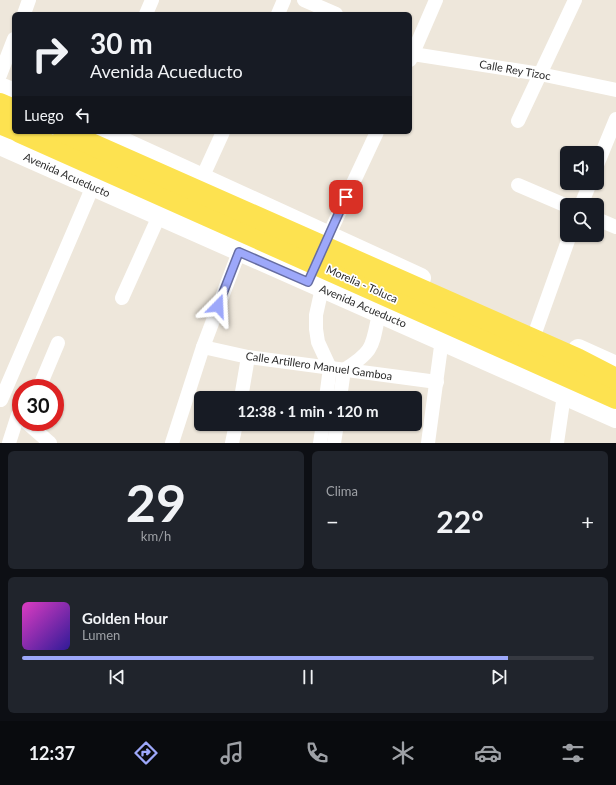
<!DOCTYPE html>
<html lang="es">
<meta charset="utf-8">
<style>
:root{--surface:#171b24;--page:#20242c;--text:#f1f3f6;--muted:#9ea1a6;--line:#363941;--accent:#9da8fa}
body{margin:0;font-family:Lato,sans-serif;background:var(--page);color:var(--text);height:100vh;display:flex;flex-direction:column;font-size:15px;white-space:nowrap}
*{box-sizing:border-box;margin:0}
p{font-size:13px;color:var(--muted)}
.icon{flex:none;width:22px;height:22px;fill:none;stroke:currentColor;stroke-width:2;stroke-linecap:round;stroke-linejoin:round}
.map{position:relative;height:443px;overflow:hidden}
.details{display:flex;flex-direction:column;gap:8px;padding:8px;background:#0d0f14;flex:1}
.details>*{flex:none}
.banner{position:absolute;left:12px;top:12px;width:400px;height:122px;border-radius:6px;box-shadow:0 1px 3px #0004;background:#171b24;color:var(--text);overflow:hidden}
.buttons{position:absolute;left:560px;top:146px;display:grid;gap:8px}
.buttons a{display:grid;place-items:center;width:44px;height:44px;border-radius:6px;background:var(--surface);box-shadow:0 1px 3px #0004;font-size:20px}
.speed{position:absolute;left:12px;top:379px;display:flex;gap:8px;font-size:20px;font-weight:700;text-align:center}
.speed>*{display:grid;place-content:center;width:52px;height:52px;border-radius:50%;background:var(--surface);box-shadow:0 1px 3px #0004;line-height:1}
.speed .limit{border:6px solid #d22;background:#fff;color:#111}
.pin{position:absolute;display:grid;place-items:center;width:34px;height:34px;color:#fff;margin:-17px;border-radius:8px;box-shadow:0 2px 6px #0006}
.me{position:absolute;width:44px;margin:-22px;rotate:21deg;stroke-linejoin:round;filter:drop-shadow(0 0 3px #0008)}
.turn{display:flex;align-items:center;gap:14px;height:84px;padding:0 12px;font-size:18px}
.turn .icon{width:52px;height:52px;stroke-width:2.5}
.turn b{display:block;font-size:28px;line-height:34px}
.then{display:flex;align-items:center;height:38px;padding:0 12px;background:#0003;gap:8px;font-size:15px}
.big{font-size:30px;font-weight:700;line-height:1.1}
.details .tile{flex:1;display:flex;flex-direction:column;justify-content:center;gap:6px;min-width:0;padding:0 14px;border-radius:6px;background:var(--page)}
.details .dial{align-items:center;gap:0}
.dial b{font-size:52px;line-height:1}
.song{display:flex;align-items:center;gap:12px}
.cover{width:48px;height:48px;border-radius:6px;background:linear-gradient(135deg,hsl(310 70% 55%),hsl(250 70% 35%))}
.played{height:4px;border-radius:2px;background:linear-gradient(90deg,var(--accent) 85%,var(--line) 85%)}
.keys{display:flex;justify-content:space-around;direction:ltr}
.heat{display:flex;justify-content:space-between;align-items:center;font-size:22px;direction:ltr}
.details .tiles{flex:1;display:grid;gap:8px;grid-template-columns:1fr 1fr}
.tile:last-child{grid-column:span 2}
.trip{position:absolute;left:194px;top:391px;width:228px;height:40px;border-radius:6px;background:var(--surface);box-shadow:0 1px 3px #0004;font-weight:700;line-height:40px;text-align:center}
.tab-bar{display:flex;height:64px;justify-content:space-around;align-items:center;background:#090b0e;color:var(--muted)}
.tab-bar .icon{width:28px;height:28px}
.tab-bar .on{color:var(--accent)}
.tab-bar b{font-size:18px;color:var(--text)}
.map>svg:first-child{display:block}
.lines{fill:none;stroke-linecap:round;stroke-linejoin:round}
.street{stroke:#fff;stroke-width:14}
.secondary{stroke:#fff;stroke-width:20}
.primary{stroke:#fde250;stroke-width:22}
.route-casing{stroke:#666da2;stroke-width:10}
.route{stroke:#9da8fa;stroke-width:7}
.labels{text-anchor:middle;stroke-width:3.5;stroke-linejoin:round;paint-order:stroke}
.street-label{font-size:11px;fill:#2a2a2a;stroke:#fff}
</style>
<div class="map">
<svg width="616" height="443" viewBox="0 0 616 443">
<rect width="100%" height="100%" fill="#eee7db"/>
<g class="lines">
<g class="street">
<polyline points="304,0 336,14"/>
<polyline points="24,14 29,0"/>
<polyline points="146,14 152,0"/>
<polyline points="278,14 284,0"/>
<polyline points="413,54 540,74 616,90"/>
<polyline points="410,60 436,0"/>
<polyline points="0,75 14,39"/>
<polyline points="518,121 575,0"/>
<polyline points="597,165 616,119"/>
<polyline points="202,178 223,132"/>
<polyline points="518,185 567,206"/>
<polyline points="581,205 590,183"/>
<polyline points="597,219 616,227"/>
<polyline points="325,243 377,132"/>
<polyline points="322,288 316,315 316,329 318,342 330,368 326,398"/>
<polyline points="122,298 159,216"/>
<polyline points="536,330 570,235"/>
<polyline points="203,347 248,357 437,382"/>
<polyline points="39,388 58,343"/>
<polyline points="241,398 248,357"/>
<path d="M 340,398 L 344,370 C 374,351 372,347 379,313"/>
<polyline points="1,400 93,186"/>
<polyline points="26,422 50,443"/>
<polyline points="9,443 18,415"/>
<polyline points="172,443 203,347 239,252"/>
<polyline points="232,443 236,424"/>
<polyline points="320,443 323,424"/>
<polyline points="334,443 337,424"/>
<polyline points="428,443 442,339"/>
<polyline points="557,443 564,395"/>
</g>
<g class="secondary">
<polyline points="0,87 14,93"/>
<polyline points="102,132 421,278"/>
<polyline points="0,145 616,418"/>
<polyline points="578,349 616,366"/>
</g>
<g class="primary">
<polyline points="0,104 14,110"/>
<polyline points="0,123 14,129"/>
<polyline points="20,132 616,398"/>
<polyline points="64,132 577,359 616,379"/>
</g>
</g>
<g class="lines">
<g class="route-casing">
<polyline id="route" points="218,306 239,252 308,282 346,197"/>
</g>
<use href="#route" class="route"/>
</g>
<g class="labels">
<g class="street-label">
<text transform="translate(515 70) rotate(10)" y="4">Calle Rey Tizoc</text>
<text transform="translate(67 175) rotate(24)" y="4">Avenida Acueducto</text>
<text transform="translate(362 284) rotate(24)" y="4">Morelia - Toluca</text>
<text transform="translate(363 306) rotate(23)" y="4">Avenida Acueducto</text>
<text transform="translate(319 366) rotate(8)" y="4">Calle Artillero Manuel Gamboa</text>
</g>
</g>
</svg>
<div class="buttons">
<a><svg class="icon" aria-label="sound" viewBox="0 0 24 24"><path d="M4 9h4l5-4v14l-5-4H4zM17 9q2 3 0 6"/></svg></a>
<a><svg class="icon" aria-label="search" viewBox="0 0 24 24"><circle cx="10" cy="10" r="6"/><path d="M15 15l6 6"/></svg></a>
</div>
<div class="speed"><div class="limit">30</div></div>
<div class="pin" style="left:346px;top:197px;background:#d93025"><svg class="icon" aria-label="arrive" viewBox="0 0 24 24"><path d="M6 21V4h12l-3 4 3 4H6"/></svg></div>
<svg class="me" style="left:218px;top:306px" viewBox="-20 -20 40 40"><path d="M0-17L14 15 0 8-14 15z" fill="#9da8fa" stroke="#fff" stroke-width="4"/></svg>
<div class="trip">12:38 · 1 min · 120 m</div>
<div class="banner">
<div class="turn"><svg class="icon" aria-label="right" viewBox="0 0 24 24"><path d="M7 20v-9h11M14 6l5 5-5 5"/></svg><div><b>30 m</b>Avenida Acueducto</div></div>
<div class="then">Luego<svg class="icon" aria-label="left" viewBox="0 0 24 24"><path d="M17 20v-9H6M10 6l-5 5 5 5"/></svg></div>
</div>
</div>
<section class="details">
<div class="tiles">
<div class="tile dial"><b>29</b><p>km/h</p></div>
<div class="tile"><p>Clima</p>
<div class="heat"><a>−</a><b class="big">22°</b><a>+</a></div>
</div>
<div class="tile">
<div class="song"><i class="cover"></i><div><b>Golden Hour</b><p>Lumen</p></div></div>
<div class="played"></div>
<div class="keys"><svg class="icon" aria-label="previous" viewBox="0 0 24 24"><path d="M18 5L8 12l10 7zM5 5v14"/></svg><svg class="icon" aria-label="pause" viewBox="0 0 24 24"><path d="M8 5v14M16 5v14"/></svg><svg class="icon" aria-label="next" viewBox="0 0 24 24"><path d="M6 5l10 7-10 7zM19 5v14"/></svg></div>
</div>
</div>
</section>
<nav class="tab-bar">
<b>12:37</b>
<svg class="icon on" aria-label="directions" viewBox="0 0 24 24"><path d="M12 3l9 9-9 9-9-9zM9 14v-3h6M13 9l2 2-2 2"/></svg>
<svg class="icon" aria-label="music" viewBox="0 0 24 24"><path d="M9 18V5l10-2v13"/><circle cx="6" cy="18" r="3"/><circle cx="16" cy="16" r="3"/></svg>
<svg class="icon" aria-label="phone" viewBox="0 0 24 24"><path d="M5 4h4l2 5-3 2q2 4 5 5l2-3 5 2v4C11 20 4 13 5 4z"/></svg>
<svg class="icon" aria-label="climate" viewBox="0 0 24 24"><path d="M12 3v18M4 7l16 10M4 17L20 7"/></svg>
<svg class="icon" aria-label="car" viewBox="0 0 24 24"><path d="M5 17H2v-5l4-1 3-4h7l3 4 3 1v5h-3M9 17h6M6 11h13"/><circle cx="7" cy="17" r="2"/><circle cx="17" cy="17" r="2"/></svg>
<svg class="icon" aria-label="filters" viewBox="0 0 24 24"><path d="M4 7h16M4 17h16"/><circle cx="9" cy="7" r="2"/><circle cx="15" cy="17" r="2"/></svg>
</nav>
